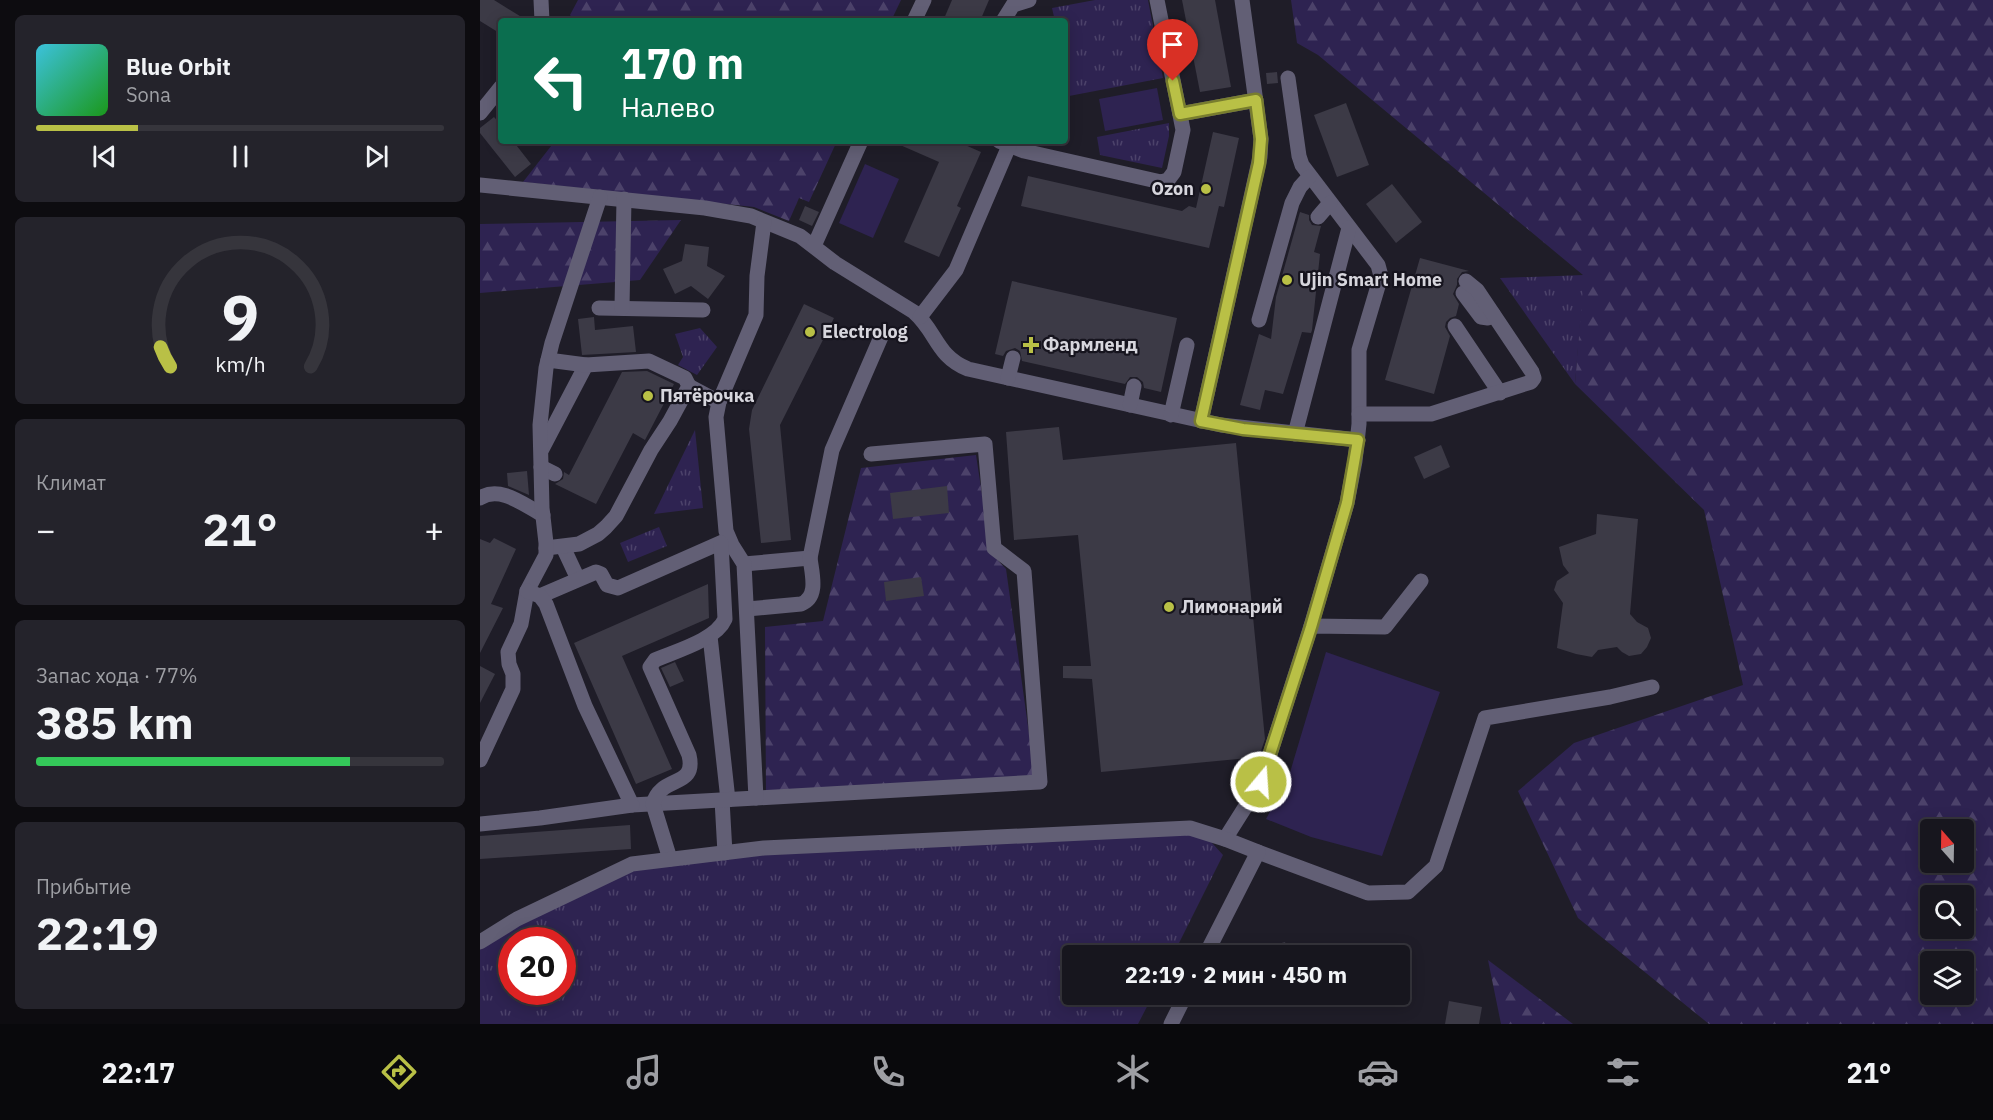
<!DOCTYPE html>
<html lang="ru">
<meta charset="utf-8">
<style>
:root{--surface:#17161e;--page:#24232b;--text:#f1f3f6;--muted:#9e9fa4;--line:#36353c;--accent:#b9c046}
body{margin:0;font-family:"IBM Plex Sans",sans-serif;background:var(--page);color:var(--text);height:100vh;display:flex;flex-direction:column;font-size:22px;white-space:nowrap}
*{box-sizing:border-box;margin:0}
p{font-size:20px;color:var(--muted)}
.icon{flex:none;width:33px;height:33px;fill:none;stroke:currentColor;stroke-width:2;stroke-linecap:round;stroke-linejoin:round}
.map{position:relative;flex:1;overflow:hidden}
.sheet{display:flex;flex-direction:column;gap:15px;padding:15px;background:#0d0c10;width:480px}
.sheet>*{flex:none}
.guide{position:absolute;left:18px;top:18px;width:570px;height:126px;border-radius:6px;box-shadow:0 3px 15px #0003,0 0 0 2px var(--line);background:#0b6e4f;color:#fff;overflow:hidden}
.needle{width:39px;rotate:340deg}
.controls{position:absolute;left:1440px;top:819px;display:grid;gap:12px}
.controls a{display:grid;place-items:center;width:54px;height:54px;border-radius:6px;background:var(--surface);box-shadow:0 3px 15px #0003,0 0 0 2px var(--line);font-size:30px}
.speed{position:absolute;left:18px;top:927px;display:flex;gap:12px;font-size:30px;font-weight:700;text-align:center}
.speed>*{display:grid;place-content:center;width:78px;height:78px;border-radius:50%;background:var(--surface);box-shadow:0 3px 15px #0003,0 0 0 2px var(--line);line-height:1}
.speed .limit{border:9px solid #d22;background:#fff;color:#111}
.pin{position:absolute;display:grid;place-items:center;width:51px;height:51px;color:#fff;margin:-62px -26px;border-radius:50% 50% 50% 0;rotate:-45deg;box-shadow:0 0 6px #0007}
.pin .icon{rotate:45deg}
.me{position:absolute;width:66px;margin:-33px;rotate:18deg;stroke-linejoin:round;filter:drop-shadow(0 0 4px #0008)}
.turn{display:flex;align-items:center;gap:21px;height:126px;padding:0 24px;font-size:27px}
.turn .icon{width:78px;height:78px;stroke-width:2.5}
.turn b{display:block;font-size:42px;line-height:51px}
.big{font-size:45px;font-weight:700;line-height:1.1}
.sheet .tile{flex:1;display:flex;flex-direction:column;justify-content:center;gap:9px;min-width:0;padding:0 21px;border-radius:9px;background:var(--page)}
.sheet .dial{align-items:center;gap:0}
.dial svg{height:156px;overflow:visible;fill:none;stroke:var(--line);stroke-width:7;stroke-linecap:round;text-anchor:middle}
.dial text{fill:var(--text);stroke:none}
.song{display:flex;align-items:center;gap:18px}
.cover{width:72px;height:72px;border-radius:9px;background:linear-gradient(135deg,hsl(190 70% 55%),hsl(120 70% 35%))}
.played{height:6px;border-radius:3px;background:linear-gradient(90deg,var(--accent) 25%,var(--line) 25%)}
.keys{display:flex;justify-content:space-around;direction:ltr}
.heat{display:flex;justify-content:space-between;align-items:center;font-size:33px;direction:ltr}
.charge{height:9px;border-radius:4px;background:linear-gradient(90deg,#34c759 77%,var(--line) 0)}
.trip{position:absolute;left:582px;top:945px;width:348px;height:60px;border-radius:6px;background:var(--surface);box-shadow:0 3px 15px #0003,0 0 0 2px var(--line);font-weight:700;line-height:60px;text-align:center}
.dock{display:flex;height:96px;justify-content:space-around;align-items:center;background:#09090c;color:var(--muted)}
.dock .icon{width:42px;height:42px}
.dock .current{color:var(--accent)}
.dock b{font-size:27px;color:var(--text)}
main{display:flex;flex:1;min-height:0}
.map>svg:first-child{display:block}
.green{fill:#2e2351}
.forest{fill:url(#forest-firs);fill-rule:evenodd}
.park{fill:url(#park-tufts);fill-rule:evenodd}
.building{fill:#3c3a46}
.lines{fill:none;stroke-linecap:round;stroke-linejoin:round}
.minor{stroke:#625f75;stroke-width:15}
.route-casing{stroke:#787d2e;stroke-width:15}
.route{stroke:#b9c046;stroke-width:10}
.poi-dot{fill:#b9c046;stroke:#16141e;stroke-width:2}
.labels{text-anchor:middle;stroke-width:4.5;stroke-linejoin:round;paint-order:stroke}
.poi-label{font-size:18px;font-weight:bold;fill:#d7d6dd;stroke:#16141e;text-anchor:start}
</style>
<main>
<section class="sheet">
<div class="tile">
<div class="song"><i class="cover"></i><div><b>Blue Orbit</b><p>Sona</p></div></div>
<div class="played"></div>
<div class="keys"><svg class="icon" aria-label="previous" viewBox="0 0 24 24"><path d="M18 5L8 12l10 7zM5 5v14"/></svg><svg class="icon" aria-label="pause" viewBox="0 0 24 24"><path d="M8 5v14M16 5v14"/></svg><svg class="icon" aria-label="next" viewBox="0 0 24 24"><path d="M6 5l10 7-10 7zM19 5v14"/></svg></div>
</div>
<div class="tile dial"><svg viewBox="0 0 100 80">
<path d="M14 69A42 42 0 1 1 86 69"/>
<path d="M14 69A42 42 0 0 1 9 59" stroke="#b9c046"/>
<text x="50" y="56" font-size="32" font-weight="700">9</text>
<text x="50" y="72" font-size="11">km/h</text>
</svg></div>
<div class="tile"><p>Климат</p>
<div class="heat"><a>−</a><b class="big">21°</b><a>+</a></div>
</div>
<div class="tile"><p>Запас хода · 77%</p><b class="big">385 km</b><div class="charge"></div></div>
<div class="tile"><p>Прибытие</p><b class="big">22:19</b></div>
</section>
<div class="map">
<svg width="1513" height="1024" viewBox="0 0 1513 1024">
<defs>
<pattern id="forest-firs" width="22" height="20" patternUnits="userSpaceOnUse" patternTransform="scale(1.5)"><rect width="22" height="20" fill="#2e2351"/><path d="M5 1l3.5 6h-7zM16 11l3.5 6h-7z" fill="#4c426a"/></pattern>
<pattern id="park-tufts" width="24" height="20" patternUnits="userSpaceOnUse" patternTransform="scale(1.5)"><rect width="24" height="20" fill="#2e2351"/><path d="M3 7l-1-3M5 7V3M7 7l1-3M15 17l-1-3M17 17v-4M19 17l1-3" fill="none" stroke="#4c426a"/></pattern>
</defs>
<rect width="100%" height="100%" fill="#1f1d28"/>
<g class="green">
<polygon points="677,88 683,120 625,131 619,99"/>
<polygon points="385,164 419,179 393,238 359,223"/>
<polygon points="846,652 960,692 902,856 831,837 786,819 808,779"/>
</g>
<g class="forest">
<polygon points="98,0 421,0 411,21 95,21 90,15"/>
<path d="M 811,0 L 1513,0 L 1513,1024 L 1229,1024 L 1098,918 L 1038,791 L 1094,743 L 1263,685 L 1224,510 L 1095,384 L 1103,275 L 838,55 L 817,43 ZM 1450,830 L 1484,830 L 1484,862 L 1450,862 ZM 1450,896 L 1484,896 L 1484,928 L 1450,928 ZM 1450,962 L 1484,962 L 1484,994 L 1450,994 Z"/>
<polygon points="75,141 357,141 329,202 319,198 309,221 274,207 43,182"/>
<polygon points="201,220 160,280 0,293 0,224"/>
<polygon points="496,455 511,553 526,569 555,776 286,796 285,627 343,621 381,468"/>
<polygon points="1008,960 1093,1024 1021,1024"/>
</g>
<g class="park">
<polygon points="615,0 668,0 683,78 589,96 585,76 585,21 575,21 572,8"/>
<polygon points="689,123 689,136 682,168 620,155 617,137"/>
<polygon points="1104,275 1095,384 1020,278"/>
<polygon points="220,328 237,347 217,375 198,365 203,357 195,334"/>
<polygon points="215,430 223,508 174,514"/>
<polygon points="179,527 187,546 148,562 140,543"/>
<path d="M 723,833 L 743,855 L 693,955 L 592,956 L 592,994 L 673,995 L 658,1024 L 0,1024 L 0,949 L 39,925 L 155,869 L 284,855 ZM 32,940 L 82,940 L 82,992 L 32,992 Z"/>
</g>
<g class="building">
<polygon points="0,0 14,0 48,21 21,21 21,34 0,21"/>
<polygon points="472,0 509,0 500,21 463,21"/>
<polygon points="702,0 735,0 751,87 720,92"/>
<polygon points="797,72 798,83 787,84 786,73"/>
<polygon points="866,103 889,165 857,177 834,115"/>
<polygon points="14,117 21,125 21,141 33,141 51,164 35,177 0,133 0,128"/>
<polygon points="733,132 759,138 744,207 739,206 729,248 541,206 548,176 702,211 709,206 716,208"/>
<polygon points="411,141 476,141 501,152 477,206 481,208 459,257 424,242 459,162"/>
<polygon points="912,184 942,222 916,243 886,204"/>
<polygon points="325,206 339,212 332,226 319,220"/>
<polygon points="820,212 829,215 829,220 832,225 841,226 834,252 840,254 832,330 831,333 822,332 803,394 785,390 780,410 760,405 779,334 791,339 796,297"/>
<polygon points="205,244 229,247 227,266 245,276 228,299 211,286 195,294 183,269 202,261"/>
<polygon points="940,258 989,271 982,272 977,279 977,285 973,294 979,304 976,316 970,318 966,322 965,327 970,336 954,394 905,380"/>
<polygon points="532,281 697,318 681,392 664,388 663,382 657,377 650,377 645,384 542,361 540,351 535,348 526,351 523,356 515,354"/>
<polygon points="324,304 354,318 300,425 311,540 281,543 269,429 272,410"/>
<polygon points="114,317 115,330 153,326 156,352 102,355 98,319"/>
<polygon points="167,371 194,384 165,440 153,433 116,504 75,484 83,479 84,472 89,475 142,372"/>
<polygon points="579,427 583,460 756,443 785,739 779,757 621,772 612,679 583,678 583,666 611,666 598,535 534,540 526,432"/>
<polygon points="961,445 970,467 944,479 934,457"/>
<polygon points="47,471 49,495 28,486 27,473"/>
<polygon points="467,486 469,513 413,519 410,493"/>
<polygon points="1117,514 1158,519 1150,614 1157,622 1168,628 1171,638 1167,647 1161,654 1149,656 1142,652 1137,647 1118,650 1112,657 1096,654 1077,648 1083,603 1074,590 1077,581 1089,573 1083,565 1079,547 1116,534"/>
<polygon points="14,538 36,549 11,604 23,608 0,653 0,539 10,543"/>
<polygon points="441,577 444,596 406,601 404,582"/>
<polygon points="228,584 229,618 142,656 192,769 156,784 94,643"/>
<polygon points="195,662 204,681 190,687 181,668"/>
<polygon points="0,666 15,674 0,703"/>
<polygon points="150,825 151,849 0,859 0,836"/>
<polygon points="805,942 809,956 769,956 769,952"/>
<polygon points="969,1001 1002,1007 999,1024 965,1024"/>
</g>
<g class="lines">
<g class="minor">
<polyline points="61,0 62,21"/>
<polyline points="434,21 444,0"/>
<polyline points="523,21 533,5 549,0"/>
<polyline points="808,78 819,156 822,165 898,265 901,276 879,350 879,424 875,461 867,503 831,626"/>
<polyline points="0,113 21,87"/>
<polyline points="700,114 776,100"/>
<polyline points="519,141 544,151 681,182 688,180 694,172 703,130 677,0"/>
<path d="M 0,185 L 225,208 L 271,216 L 320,236 L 355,263 L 434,312 C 457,332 456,356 488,369 L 741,425 L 878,440"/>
<polyline points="838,217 850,203"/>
<polyline points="334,246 381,141"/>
<polyline points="983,293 1001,317 1008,318 1013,314"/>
<polyline points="119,308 223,310"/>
<polyline points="142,308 144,199"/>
<polyline points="440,317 476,270 529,146"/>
<polyline points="779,320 812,203 820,187 829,177"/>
<polyline points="975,326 1020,393"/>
<polyline points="528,378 533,358"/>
<polyline points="209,386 239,402"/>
<polyline points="650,405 654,386"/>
<polyline points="879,414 951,414 1051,382 1054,378 1052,372 997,290 986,281"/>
<polyline points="691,415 707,345"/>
<polyline points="721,421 780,157 781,139 762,0"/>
<polyline points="815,434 869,228"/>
<polyline points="62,449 106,365"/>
<polyline points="61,467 75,474"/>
<path d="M 0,498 C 20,485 44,505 63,515"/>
<polyline points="83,547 98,579"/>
<polyline points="66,548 99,544 118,534 126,527 136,516 171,450 190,421 209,386 205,378 169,361 106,365 68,360"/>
<polyline points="264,564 330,558 352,450 401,337"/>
<polyline points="60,596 116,572 121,574 127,585 138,588 249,539"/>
<path d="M 267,609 L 321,604 C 339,597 332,574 330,558"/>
<polyline points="230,636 248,800"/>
<polyline points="0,760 33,689 33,674 29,664 28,652 41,624 47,591 66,555 66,543 62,508 60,425 66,368 72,343 120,197"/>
<polyline points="276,798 560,782 544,571 514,548 505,444 391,454"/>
<polyline points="242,800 245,853"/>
<polyline points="152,805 276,798 264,564 252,545 246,531 236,417 239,402 276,315 277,276 284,222"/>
<polyline points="0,824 60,818 152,805 105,706 66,604 60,596 47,591"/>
<polyline points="745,839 781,782 831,626 905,627 941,581"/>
<polyline points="778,852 888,893 928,892 956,866 1005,718 1130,697 1172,687"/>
<path d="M 190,859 L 173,804 C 181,774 217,789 209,755 L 170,667 L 175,660 C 196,651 236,640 245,619 L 241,543"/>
<polyline points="0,942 37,919 152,864 284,848 710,828 745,839 778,852 725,956"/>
<polyline points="691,1024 706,994"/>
</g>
</g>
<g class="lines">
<g class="route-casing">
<polyline id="route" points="693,81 700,114 776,100 781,139 779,163 721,421 763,429 878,440 867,503 831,627 781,782"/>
</g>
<use href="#route" class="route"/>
</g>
<g class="poi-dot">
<circle cx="726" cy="189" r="6"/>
<circle cx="807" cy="280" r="6"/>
<circle cx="330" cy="332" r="6"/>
<path d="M548 336h6v6h6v6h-6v6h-6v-6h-6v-6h6z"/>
<circle cx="168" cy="396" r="6"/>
<circle cx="689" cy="607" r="6"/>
</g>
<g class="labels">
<g class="poi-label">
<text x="714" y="195" text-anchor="end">Ozon</text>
<text x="819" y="286">Ujin Smart Home</text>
<text x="342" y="338">Electrolog</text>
<text x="563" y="351">Фармленд</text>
<text x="180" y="402">Пятёрочка</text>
<text x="701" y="613">Лимонарий</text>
</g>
</g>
</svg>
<div class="controls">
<a><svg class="needle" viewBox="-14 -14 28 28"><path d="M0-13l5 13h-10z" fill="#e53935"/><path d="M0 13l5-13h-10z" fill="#9e9fa4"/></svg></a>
<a><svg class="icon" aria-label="search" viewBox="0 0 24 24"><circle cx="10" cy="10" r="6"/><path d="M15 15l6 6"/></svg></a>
<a><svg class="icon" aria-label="layers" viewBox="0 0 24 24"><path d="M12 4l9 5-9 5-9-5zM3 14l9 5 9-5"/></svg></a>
</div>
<div class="speed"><div class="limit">20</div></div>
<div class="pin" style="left:693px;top:81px;background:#d93025"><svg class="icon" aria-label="arrive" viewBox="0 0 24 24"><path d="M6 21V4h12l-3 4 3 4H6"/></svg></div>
<svg class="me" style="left:781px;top:782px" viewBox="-20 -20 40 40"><circle r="17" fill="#b9c046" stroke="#fff" stroke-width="3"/><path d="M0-11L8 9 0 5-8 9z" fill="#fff"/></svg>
<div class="trip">22:19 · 2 мин · 450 m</div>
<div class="guide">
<div class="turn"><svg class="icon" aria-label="left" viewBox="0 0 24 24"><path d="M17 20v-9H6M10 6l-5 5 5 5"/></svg><div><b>170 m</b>Налево</div></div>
</div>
</div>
</main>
<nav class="dock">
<b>22:17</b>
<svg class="icon current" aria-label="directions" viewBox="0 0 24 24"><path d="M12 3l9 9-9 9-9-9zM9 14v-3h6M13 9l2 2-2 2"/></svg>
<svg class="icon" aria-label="music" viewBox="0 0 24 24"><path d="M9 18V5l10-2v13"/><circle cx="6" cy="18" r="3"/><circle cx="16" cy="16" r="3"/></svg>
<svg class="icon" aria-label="phone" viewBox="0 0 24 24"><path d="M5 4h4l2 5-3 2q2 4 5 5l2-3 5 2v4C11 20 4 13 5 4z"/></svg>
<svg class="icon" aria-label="climate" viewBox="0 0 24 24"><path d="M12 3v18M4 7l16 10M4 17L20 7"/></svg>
<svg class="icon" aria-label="car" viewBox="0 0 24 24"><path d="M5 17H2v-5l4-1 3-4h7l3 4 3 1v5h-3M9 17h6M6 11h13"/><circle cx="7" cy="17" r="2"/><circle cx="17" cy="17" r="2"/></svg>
<svg class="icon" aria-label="filters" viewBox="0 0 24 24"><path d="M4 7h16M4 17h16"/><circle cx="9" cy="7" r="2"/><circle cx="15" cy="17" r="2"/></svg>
<b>21°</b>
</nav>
